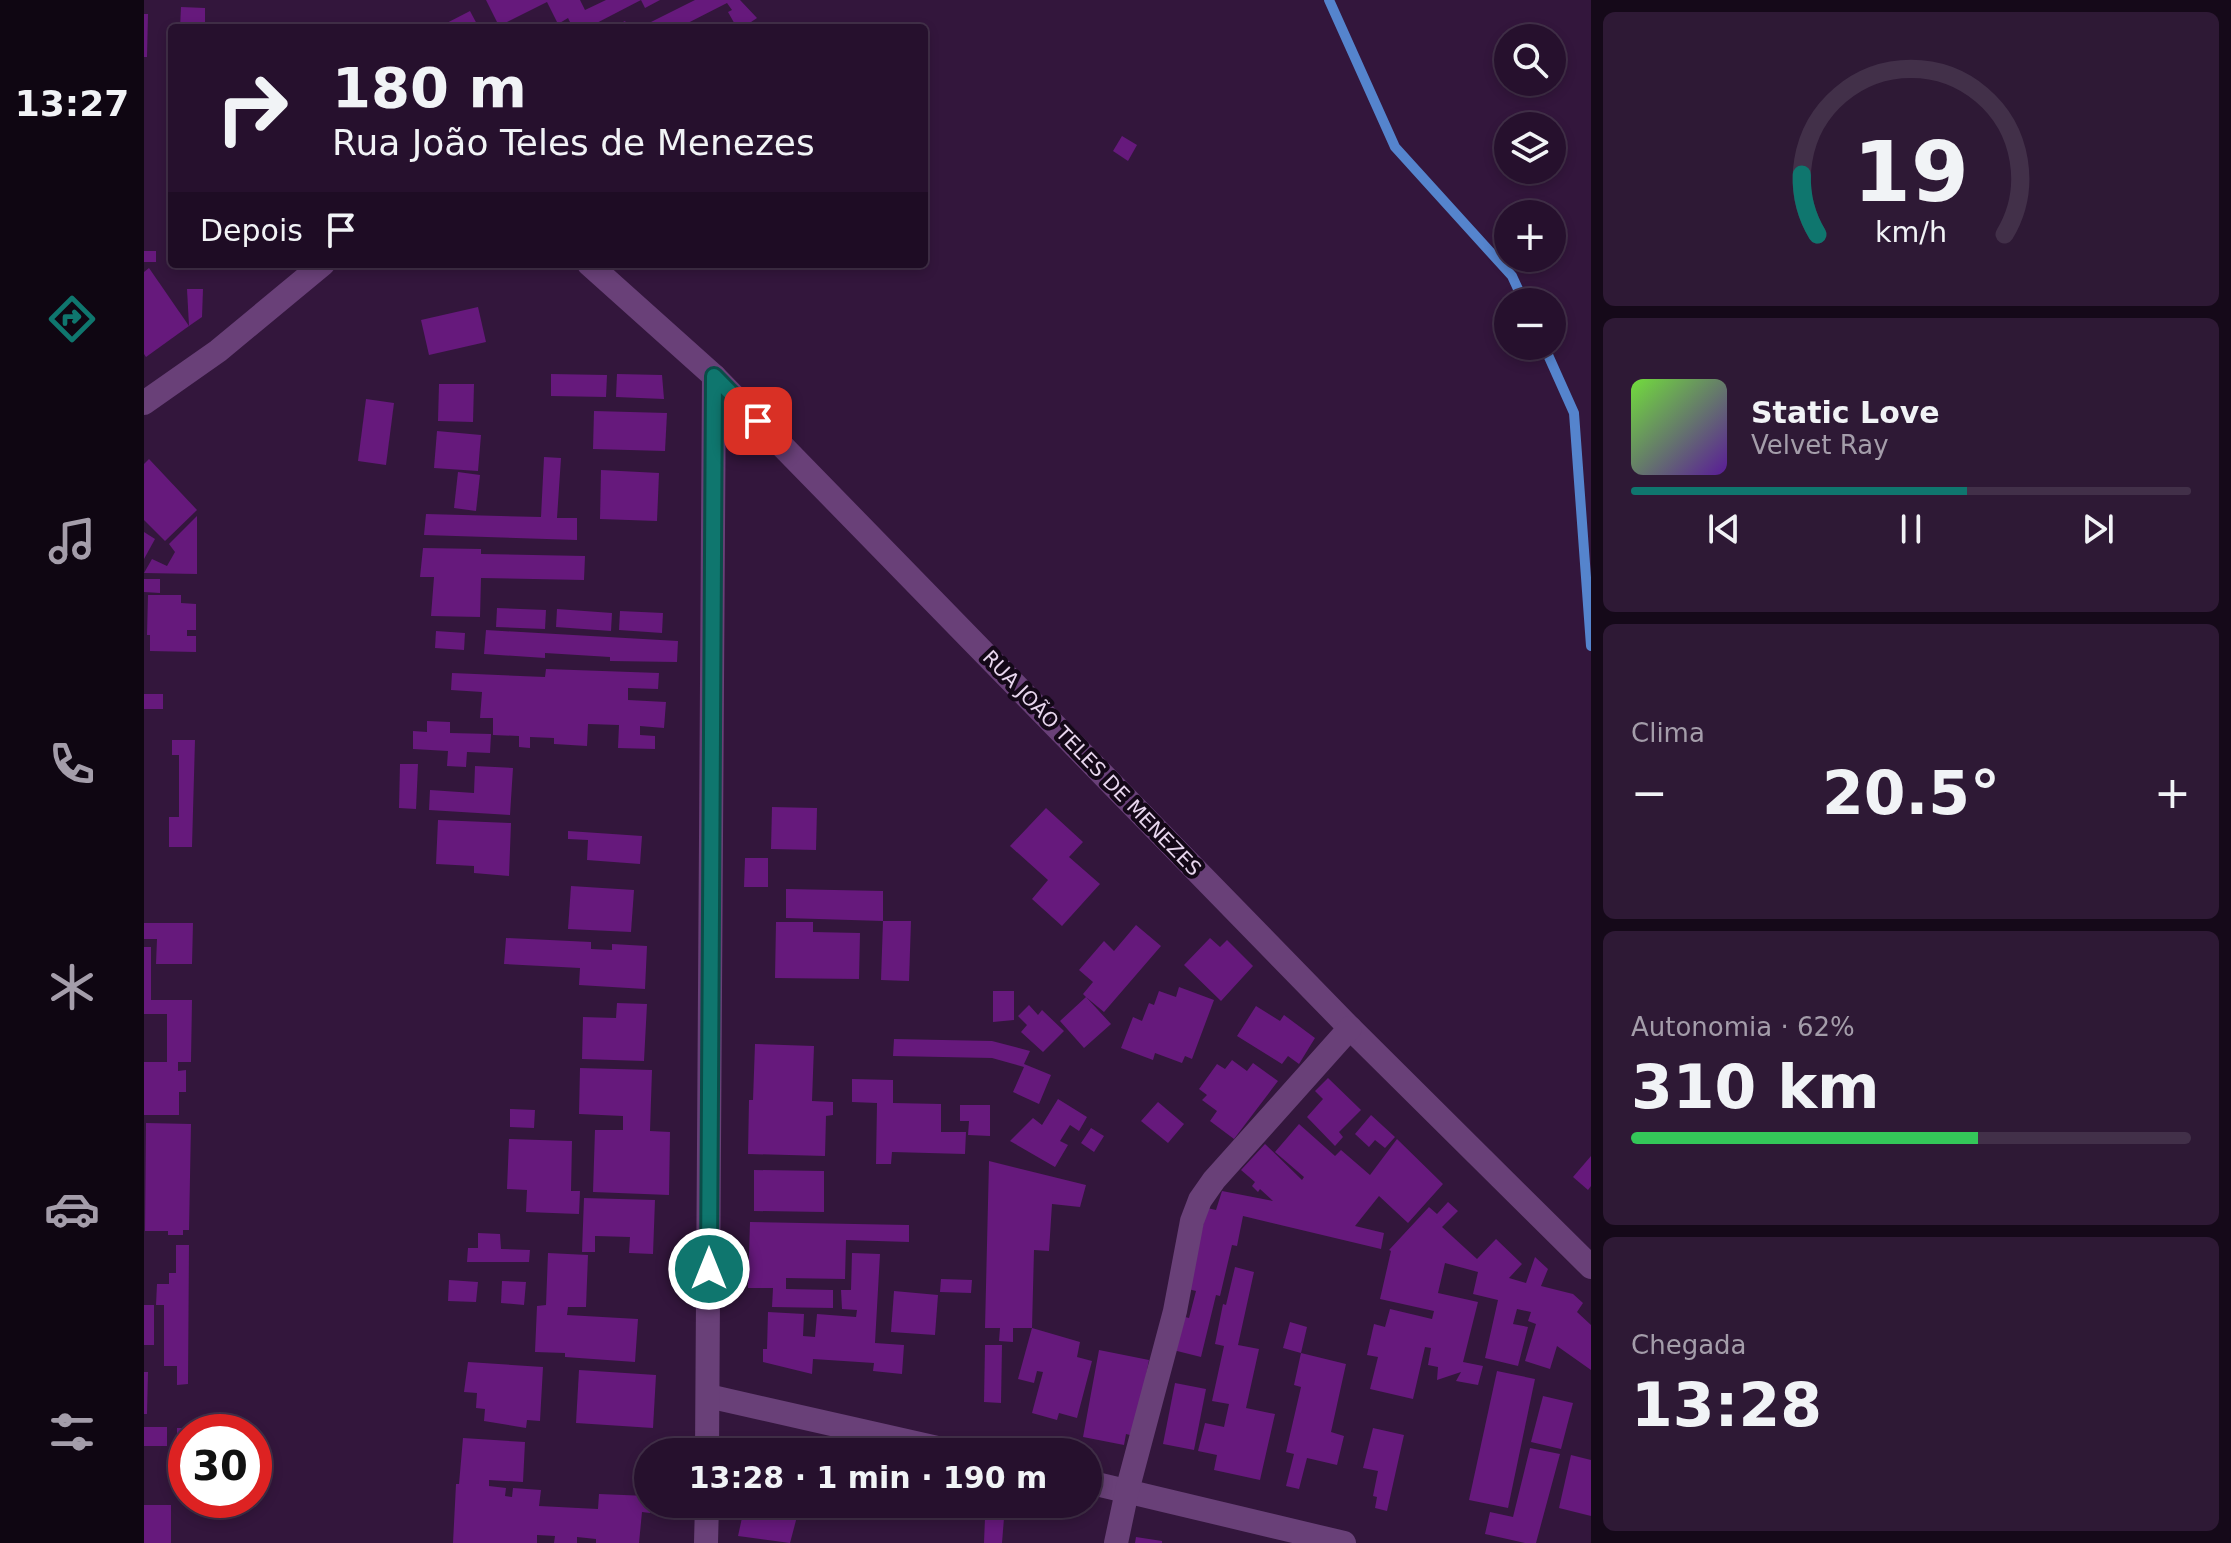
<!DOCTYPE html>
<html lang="pt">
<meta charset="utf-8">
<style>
:root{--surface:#26102d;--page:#2e1935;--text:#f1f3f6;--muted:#a49daa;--line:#423049;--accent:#0f766e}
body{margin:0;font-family:"DejaVu Sans",sans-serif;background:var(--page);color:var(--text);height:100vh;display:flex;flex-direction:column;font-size:30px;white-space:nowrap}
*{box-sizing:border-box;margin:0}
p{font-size:26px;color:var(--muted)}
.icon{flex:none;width:44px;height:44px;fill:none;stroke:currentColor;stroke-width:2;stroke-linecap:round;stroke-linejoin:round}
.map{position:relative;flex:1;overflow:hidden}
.sheet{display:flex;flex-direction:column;gap:12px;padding:12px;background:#150919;width:640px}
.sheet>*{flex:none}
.guide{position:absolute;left:24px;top:24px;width:760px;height:244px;border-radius:8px;box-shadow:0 4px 12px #0003,0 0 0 2px var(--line);background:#26102d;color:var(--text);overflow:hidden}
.buttons{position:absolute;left:1350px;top:24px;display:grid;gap:16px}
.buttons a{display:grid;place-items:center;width:72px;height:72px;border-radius:50%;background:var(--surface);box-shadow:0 4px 12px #0003,0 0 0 2px var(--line);font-size:40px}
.speed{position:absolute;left:24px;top:1414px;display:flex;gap:16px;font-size:40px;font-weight:700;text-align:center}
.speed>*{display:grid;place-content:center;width:104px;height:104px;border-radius:50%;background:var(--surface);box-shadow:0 4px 12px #0003,0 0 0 2px var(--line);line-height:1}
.speed .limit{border:12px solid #d22;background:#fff;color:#111}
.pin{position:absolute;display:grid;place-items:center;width:68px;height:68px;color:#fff;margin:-34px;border-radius:16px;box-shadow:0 4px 12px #0006}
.me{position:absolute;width:88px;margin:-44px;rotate:0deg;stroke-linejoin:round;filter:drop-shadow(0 0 6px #0008)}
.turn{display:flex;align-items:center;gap:28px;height:168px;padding:0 32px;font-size:36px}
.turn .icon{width:104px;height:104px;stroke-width:2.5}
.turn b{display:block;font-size:56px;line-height:68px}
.then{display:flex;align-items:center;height:76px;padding:0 32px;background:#0003;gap:16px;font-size:30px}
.big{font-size:60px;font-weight:600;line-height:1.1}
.sheet .tile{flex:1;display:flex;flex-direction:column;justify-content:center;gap:12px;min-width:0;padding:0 28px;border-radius:12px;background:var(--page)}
.sheet .dial{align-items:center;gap:0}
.dial svg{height:208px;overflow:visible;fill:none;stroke:var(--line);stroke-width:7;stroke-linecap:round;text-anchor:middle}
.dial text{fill:var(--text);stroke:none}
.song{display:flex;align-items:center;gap:24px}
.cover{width:96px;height:96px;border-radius:12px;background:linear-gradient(135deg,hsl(100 70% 55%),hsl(270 70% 35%))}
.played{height:8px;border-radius:4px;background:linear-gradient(90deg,var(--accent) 60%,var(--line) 60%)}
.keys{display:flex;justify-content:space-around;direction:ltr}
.heat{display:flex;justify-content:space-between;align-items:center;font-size:44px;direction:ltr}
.charge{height:12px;border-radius:6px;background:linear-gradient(90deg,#34c759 62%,var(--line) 0)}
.trip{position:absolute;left:490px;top:1438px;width:468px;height:80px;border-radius:40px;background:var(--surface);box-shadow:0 4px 12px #0003,0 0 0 2px var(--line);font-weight:600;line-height:80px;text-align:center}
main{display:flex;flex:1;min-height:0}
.menu{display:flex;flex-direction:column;width:144px;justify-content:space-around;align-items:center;background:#0f0612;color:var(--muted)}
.menu .icon{width:56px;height:56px}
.menu .on{color:var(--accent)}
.menu b{font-size:36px;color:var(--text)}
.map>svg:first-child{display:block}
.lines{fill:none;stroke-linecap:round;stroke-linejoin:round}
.stream{stroke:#5584cd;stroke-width:10}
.building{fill:#66197c}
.street{stroke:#694078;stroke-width:24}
.route-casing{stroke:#0a4d48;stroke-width:20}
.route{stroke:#0f766e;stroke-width:14}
.labels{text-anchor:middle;stroke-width:8;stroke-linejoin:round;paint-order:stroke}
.street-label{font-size:20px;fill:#e8d6ee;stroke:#140818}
</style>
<main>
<nav class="menu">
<b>13:27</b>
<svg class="icon on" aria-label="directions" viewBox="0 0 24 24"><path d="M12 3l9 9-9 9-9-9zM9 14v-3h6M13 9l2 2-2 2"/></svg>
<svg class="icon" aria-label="music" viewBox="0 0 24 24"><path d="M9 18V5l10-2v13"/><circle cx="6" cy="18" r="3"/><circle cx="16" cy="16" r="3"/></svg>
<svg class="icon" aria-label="phone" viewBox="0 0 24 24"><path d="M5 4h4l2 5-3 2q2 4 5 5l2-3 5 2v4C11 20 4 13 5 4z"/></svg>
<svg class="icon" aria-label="climate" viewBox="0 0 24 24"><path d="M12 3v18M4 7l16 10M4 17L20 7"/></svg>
<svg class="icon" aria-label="car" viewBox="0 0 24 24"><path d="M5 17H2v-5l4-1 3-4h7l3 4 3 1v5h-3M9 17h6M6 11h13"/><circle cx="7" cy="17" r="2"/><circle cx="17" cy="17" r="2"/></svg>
<svg class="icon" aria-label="filters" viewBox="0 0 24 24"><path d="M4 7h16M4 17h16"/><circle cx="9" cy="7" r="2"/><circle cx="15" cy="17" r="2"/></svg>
</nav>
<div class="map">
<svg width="1447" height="1543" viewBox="0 0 1447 1543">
<rect width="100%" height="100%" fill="#33163c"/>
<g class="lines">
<g class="stream">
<polyline points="1185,0 1251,147 1368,276 1380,302"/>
<polyline points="1400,346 1430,413 1447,646"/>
</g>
</g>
<g class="building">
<polygon points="342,0 436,0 441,10 462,0 516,0 501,8 497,0 443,28 429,28 424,18 414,24 403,2 355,26"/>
<polygon points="551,0 596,0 613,18 598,28 593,28 584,12 588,10 583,3 534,28 495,28"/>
<polygon points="37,7 61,8 61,28 36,28"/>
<polygon points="326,11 335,28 293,28"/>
<polygon points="0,14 4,14 3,57 0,57"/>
<polygon points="481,21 485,28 467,28"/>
<polygon points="978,136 993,145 984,161 969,151"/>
<rect x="0" y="251" width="12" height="11"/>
<polygon points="5,268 45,326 2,357 0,354 0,272"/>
<polygon points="43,289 59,289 58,317 45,326"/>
<polygon points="334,307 342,342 285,355 277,320"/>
<polygon points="407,374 463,375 462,397 407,396"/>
<polygon points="473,374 518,375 520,399 472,397"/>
<polygon points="295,384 330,384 329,422 294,421"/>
<polygon points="222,399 250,403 242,465 214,461"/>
<polygon points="450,411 523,413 521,451 449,449"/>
<polygon points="293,431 337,435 334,471 290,468"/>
<polygon points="400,457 417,458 413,518 433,518 433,540 280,535 282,514 397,517"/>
<polygon points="5,459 53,510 21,541 0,520 0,464"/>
<polygon points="457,470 515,473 513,521 456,519"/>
<polygon points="314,472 336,475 332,511 310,508"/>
<polygon points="53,516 53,574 0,573 8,559 23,566 31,552 25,544"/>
<polygon points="0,532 11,539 0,559"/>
<polygon points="279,548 337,549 337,554 441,556 440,580 337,578 336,617 287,616 290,577 276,577"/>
<polygon points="0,579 16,579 16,593 0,592"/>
<polygon points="4,595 37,595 37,603 52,604 52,630 43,630 43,636 52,636 52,652 6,651 6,635 3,635"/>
<polygon points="353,608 402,610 401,629 352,627"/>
<polygon points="413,609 468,613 467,631 412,627"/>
<polygon points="476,611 519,613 518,633 475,630"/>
<polygon points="342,630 534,641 533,662 466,661 466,657 401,653 401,658 340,654"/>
<polygon points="292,631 321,633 320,650 291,648"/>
<polygon points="402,669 515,673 514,689 484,688 484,700 522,702 520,728 496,726 496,735 511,736 511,749 474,748 475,725 444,724 443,746 410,744 410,738 386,737 386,748 375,747 375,736 349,735 349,718 336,718 338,692 307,690 308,673 401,677"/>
<rect x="0" y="694" width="19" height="15"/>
<polygon points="283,721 306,722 306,733 347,734 346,753 323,752 322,767 303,766 304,751 269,749 269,731 283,732"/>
<polygon points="28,740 51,740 48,847 25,847 25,817 35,817 35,755 28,755"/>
<polygon points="256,764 274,764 272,809 255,808"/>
<polygon points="331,766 369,768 366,815 285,810 286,790 330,793"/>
<polygon points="628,807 673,808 672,850 627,849"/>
<polygon points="902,808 939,842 925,857 956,884 918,926 888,899 904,880 866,846"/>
<polygon points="294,820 367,823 365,876 330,873 330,866 292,864"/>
<polygon points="424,831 498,836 496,864 443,860 444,840 424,839"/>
<polygon points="601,858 624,858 624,887 600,887"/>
<polygon points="427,886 490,890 487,932 424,929"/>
<polygon points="642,889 739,891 739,921 642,918"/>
<polygon points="739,921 767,921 765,981 737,980"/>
<polygon points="632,922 669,922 669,932 716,933 715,979 631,978"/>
<polygon points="0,923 49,923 48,964 12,964 13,939 0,939"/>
<polygon points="992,925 1017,946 960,1012 942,997 967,1024 940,1048 916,1021 942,997 939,994 949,982 935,970 960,941 970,951"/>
<polygon points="362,938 447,942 447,949 468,950 468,944 503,946 501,989 435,985 436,968 360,964"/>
<polygon points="1066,938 1076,947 1083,940 1109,966 1077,1001 1040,965"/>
<polygon points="0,947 7,947 7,1000 48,1000 47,1062 34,1062 34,1071 42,1070 42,1092 35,1092 35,1115 0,1115 0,1062 23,1062 23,1014 0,1014"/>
<polygon points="1035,987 1070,1000 1048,1059 1041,1056 1038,1063 1011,1053 1009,1060 977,1048 989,1017 998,1021 1005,1003 1010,1005 1015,991 1032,997"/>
<polygon points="849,991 870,991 870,1020 849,1022"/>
<polygon points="473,1003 503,1004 500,1061 438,1059 439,1017 472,1018"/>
<polygon points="885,1005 894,1015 898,1010 920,1031 899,1052 877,1032 883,1025 874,1016"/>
<polygon points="1112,1006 1136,1021 1140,1015 1171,1038 1155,1064 1144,1056 1138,1064 1093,1036"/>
<polygon points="750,1039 848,1041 886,1051 880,1064 907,1075 895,1104 869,1092 880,1067 848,1058 749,1056"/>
<polygon points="611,1044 670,1046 668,1101 689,1102 689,1115 682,1116 681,1156 604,1154 605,1100 609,1100"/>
<polygon points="1088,1060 1103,1071 1109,1063 1134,1081 1090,1139 1066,1121 1073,1111 1058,1100 1063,1095 1055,1089 1073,1064 1081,1069"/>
<polygon points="436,1068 508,1070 506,1131 526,1132 525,1195 449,1192 451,1130 479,1130 479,1116 435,1114"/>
<polygon points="1184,1078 1217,1110 1195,1132 1199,1137 1191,1146 1163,1117 1179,1099 1171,1091"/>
<polygon points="708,1079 749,1080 749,1103 797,1104 797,1132 822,1132 821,1154 748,1152 747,1164 732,1164 733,1103 708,1102"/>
<polygon points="914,1099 943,1117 935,1131 926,1125 916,1141 924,1145 911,1167 866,1141 889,1118 898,1125"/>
<polygon points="1014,1102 1040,1124 1024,1143 997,1121"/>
<polygon points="816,1105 846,1105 846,1136 824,1135 825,1121 816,1121"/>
<polygon points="366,1109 391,1110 390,1128 366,1127"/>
<polygon points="1227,1115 1251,1137 1241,1148 1231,1140 1225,1147 1211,1134"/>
<polygon points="2,1123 47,1124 45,1230 39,1230 39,1235 24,1235 24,1231 1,1231"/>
<polygon points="1155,1124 1191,1156 1197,1150 1226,1175 1253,1139 1299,1184 1264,1223 1235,1196 1211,1226 1240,1233 1237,1249 1099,1216 1093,1246 1088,1245 1076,1296 1072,1295 1057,1357 1029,1350 1037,1316 1045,1318 1052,1291 1044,1289 1063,1208 1072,1210 1078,1191 1129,1201 1116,1189 1114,1192 1108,1186 1111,1182 1097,1170 1121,1144 1158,1180 1160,1177 1131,1152"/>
<polygon points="947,1128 960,1136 950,1152 937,1143"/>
<polygon points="365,1139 428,1141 427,1191 436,1191 435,1214 382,1212 383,1190 363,1189"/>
<polygon points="1447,1156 1447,1186 1444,1190 1429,1177"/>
<polygon points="845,1161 942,1185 936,1207 908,1204 905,1251 890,1250 888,1328 936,1342 933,1357 948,1361 933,1418 915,1413 913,1420 888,1413 899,1372 893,1371 890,1383 874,1379 888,1328 869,1328 869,1342 855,1341 856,1328 841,1328"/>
<polygon points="610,1170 680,1171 680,1212 610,1211"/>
<polygon points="440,1198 511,1200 509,1254 485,1253 486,1237 451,1236 451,1252 438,1252"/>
<polygon points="1304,1202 1314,1211 1298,1227 1333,1259 1352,1239 1378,1264 1365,1278 1382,1283 1391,1257 1404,1269 1397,1286 1429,1294 1439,1303 1433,1312 1447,1325 1447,1370 1413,1346 1406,1369 1381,1361 1392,1324 1384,1321 1387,1312 1373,1309 1369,1324 1384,1327 1374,1366 1341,1358 1354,1300 1329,1294 1334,1272 1301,1263 1294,1293 1334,1302 1319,1362 1339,1366 1334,1385 1312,1381 1317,1372 1293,1380 1294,1367 1284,1365 1287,1348 1281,1347 1269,1399 1226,1389 1234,1357 1223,1355 1230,1324 1241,1327 1246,1309 1288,1319 1290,1311 1236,1299 1247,1251 1245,1250 1285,1207 1293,1214"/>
<polygon points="606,1222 765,1225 765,1242 702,1240 701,1279 642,1278 642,1289 689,1290 689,1308 628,1307 629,1288 604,1288"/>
<polygon points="334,1233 356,1234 357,1249 386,1250 385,1262 323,1262 324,1248 334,1248"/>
<polygon points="32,1245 45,1245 44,1384 33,1385 33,1366 20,1366 20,1305 12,1305 13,1284 25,1284 25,1273 32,1273"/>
<polygon points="404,1253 444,1255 442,1307 424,1307 423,1315 494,1319 491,1362 421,1357 421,1353 391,1352 393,1306 402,1305"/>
<polygon points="708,1253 736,1254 731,1343 760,1345 758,1374 729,1371 730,1363 669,1359 668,1374 619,1362 619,1349 623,1349 624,1312 660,1314 659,1336 671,1337 673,1314 712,1317 713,1310 698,1309 697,1290 707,1290"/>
<polygon points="1091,1267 1110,1272 1094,1345 1115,1349 1102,1408 1131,1414 1116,1480 1070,1470 1073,1455 1054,1451 1061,1423 1080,1427 1085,1404 1068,1401 1080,1346 1071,1344 1079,1304 1082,1305"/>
<polygon points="797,1279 828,1280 827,1293 796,1292"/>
<polygon points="305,1280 334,1282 332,1302 304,1301"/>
<polygon points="358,1281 382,1282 380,1305 357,1303"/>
<polygon points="750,1291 794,1295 791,1335 747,1332"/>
<rect x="0" y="1305" width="10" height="40"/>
<polygon points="1146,1322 1163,1327 1157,1353 1202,1364 1187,1432 1200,1436 1193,1465 1163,1458 1155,1489 1142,1486 1150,1454 1142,1452 1157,1387 1150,1385 1157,1353 1139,1348"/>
<polygon points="841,1345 858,1345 857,1403 840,1402"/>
<polygon points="955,1350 1005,1360 990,1436 982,1434 980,1445 939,1437"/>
<polygon points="324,1362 399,1367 396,1421 383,1420 382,1428 340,1421 341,1409 332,1408 333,1393 320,1392"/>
<polygon points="435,1370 512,1375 509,1428 432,1423"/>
<polygon points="1353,1371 1391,1379 1364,1508 1325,1500"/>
<polygon points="0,1372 4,1372 3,1414 0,1414"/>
<polygon points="1031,1383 1062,1389 1050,1450 1019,1444"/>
<polygon points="1399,1396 1429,1403 1417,1449 1387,1442"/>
<rect x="0" y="1427" width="23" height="19"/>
<polygon points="33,1428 44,1428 42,1442 33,1442"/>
<polygon points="1229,1428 1260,1435 1243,1511 1231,1508 1233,1497 1229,1496 1234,1471 1219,1468"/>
<polygon points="319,1438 381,1442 379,1482 345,1480 345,1486 362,1488 361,1496 368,1497 369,1488 397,1490 395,1506 454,1509 455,1494 504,1496 504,1504 507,1504 506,1513 498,1512 495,1543 452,1543 452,1539 433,1537 433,1543 410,1543 411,1536 393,1535 393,1543 309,1543 312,1484 315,1484"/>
<polygon points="612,1447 630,1451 630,1452 611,1452"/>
<polygon points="1386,1448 1416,1454 1392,1543 1381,1543 1341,1534 1346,1512 1369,1517"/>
<polygon points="1427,1455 1447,1460 1447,1516 1415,1508"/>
<polygon points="601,1504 630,1504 655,1509 646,1543 594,1536"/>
<polygon points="676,1504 708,1504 706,1512"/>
<rect x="0" y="1505" width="27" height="38"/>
<polygon points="841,1518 860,1518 858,1543 840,1543"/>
<polygon points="992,1537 1018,1541 1018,1543 991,1543"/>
</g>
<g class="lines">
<g class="street">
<polyline points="445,264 570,376 1206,1028 1447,1267"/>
<polyline points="0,403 74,351 179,264"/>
<polyline points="564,1396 811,1452"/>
<polyline points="563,1452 570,376"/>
<polyline points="944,1482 1200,1543"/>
<polyline points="562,1543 563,1504"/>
<polyline points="972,1543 983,1491 1031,1311 1048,1221 1056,1200 1070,1180 1206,1028"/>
</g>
</g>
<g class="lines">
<g class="route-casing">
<polyline id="route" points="565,1269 570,376 614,421"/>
</g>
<use href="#route" class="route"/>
</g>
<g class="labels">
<g class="street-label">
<text transform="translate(948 763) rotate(46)" y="7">RUA JOÃO TELES DE MENEZES</text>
</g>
</g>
</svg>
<div class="buttons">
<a><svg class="icon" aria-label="search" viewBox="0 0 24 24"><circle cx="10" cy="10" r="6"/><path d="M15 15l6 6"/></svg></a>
<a><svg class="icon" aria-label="layers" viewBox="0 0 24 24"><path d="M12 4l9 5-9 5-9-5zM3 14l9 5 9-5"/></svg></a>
<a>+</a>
<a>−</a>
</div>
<div class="speed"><div class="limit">30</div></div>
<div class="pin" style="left:614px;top:421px;background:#d93025"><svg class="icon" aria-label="arrive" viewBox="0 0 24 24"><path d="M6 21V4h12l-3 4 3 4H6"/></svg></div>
<svg class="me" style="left:565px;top:1269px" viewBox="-20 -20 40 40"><circle r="17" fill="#0f766e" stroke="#fff" stroke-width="3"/><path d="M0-11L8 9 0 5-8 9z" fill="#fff"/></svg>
<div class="trip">13:28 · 1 min · 190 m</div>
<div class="guide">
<div class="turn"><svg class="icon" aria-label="right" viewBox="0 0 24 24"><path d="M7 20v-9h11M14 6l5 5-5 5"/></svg><div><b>180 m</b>Rua João Teles de Menezes</div></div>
<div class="then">Depois<svg class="icon" aria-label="arrive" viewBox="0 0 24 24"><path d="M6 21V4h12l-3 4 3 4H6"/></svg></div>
</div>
</div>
<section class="sheet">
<div class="tile dial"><svg viewBox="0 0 100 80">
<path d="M14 69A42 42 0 1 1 86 69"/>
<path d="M14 69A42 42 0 0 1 8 46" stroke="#0f766e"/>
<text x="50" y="56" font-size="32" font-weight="700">19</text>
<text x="50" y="72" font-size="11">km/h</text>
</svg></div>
<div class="tile">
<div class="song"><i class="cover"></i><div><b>Static Love</b><p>Velvet Ray</p></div></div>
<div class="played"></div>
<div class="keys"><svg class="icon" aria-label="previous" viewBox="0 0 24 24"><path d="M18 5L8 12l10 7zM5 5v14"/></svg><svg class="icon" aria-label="pause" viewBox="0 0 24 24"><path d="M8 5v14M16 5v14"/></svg><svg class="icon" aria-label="next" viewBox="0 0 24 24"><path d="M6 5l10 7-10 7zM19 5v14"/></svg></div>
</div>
<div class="tile"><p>Clima</p>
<div class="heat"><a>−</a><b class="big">20.5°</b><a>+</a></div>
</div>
<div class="tile"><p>Autonomia · 62%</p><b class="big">310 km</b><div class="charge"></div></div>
<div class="tile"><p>Chegada</p><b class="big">13:28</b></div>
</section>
</main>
